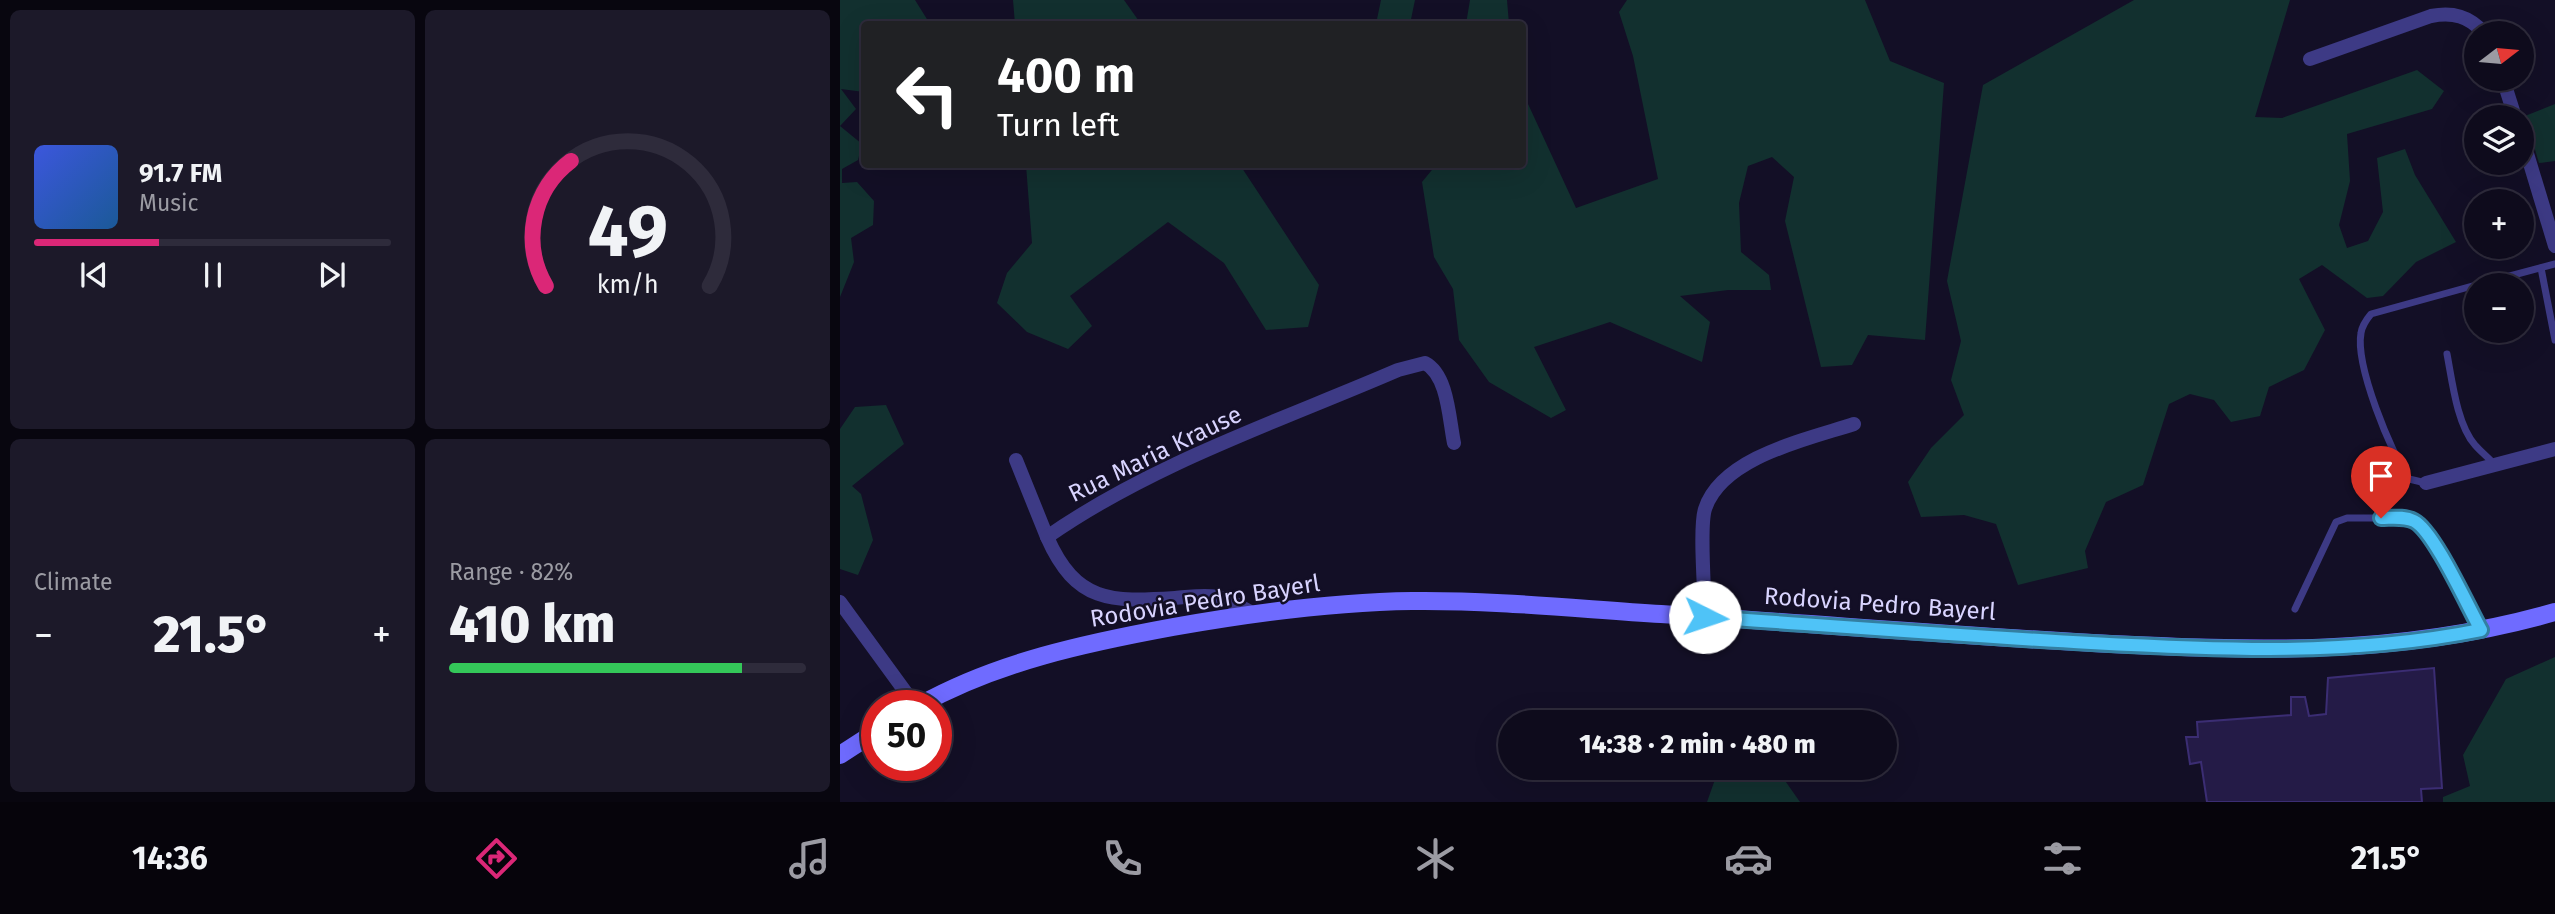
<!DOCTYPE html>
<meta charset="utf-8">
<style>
:root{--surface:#0e0b1c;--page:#1c1929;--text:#f1f3f6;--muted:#9b9ba3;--line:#2e2b3b;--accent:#db2777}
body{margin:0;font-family:"Fira Sans",sans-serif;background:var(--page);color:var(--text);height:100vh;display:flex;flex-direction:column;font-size:26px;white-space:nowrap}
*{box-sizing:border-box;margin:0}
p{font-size:23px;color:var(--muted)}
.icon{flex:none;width:38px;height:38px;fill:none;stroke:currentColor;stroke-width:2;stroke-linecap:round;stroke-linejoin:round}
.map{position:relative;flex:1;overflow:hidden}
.drawer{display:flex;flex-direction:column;gap:10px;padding:10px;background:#08060f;width:840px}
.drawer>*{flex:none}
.hud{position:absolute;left:21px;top:21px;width:665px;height:147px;border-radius:7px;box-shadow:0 7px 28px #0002,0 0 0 2px var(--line);background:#202124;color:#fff;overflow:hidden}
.needle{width:46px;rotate:74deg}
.buttons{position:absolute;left:1624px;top:21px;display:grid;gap:14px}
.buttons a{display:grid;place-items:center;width:70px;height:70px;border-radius:50%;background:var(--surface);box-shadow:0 7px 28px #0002,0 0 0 2px var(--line);font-size:35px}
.speed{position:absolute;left:21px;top:690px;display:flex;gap:14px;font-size:35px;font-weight:700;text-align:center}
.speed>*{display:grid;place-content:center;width:91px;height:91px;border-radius:50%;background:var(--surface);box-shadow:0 7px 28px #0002,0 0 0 2px var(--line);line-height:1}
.speed .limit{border:10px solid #d22;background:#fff;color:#111}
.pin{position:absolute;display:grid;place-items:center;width:60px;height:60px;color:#fff;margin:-72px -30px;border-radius:50% 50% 50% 0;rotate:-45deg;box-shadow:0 0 7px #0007}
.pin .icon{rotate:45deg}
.me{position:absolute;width:77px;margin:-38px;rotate:94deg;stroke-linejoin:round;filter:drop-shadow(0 0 5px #0008)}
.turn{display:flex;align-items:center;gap:24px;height:147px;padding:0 21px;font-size:32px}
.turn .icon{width:91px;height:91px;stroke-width:2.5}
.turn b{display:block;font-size:49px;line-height:60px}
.big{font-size:52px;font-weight:800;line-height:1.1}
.drawer .widget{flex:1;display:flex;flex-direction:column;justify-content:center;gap:10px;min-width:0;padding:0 24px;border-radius:10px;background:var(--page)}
.drawer .dial{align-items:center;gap:0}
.dial svg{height:182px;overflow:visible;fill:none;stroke:var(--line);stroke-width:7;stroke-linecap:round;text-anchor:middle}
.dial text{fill:var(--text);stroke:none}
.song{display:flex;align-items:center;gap:21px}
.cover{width:84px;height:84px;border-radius:10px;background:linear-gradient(135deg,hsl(230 70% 55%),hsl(210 70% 35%))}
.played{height:7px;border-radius:4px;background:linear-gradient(90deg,var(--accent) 35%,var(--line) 35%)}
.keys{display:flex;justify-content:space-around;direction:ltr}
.heat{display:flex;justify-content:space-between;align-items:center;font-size:38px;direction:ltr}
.charge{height:10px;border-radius:5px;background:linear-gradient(90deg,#34c759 82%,var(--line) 0)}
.drawer .tiles{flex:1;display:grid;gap:10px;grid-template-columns:repeat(2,1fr)}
.trip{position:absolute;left:658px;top:710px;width:399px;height:70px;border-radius:35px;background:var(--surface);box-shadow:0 7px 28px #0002,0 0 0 2px var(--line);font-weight:800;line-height:70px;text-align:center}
.dock{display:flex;height:112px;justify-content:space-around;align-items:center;background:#06040b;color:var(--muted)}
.dock .icon{width:49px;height:49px}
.dock .selected{color:var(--accent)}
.dock b{font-size:32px;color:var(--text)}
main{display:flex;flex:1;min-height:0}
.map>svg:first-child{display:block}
.green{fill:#12302f}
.building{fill:#241b47;stroke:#3b2d73;stroke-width:2}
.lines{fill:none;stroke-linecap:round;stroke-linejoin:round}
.service{stroke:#3d3a85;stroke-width:7}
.minor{stroke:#3d3a85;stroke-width:14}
.secondary{stroke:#6f6bff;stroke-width:18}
.route-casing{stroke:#337fa1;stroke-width:18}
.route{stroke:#4fc3f7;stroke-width:12}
.labels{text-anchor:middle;stroke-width:5;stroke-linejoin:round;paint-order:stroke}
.street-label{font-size:24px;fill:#d9d4ff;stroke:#130f26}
</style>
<main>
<section class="drawer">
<div class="tiles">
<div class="widget">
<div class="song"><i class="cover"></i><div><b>91.7 FM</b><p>Music</p></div></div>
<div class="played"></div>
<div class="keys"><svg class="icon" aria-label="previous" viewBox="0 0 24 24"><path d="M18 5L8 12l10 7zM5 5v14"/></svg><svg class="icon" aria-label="pause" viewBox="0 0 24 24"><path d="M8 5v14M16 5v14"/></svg><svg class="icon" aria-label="next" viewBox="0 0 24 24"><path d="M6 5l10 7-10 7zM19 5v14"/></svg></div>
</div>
<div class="widget dial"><svg viewBox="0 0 100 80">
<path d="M14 69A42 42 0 1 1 86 69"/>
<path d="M14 69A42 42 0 0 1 25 14" stroke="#db2777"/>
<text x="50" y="56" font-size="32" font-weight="700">49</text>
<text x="50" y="72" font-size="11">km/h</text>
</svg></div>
<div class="widget"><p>Climate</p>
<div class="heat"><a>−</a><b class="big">21.5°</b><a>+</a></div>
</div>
<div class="widget"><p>Range · 82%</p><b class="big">410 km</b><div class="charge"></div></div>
</div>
</section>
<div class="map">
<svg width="1715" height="802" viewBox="0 0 1715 802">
<rect width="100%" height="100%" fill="#130f26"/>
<g class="green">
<polygon points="0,0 75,0 90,24 24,24 24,92 1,89 16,109 0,126 22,144 18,160 2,169 2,183 17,182 34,201 33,225 11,238 14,262 0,297"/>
<polygon points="173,0 284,0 301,24 175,24"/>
<polygon points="541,0 575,0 570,24 536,24"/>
<polygon points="630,0 667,0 669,24 626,24"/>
<polygon points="787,0 1025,0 1050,61 1104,83 1085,340 1028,335 1012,365 981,367 945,221 954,177 932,157 908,166 899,203 901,252 929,275 931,290 888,290 840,296 870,322 862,362 770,322 694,347 726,410 711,418 649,382 619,340 613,289 594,257 582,182 596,165 682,164 683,93 736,208 818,179 793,56 779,12"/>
<polygon points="1294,0 1450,0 1415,117 1442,118 1577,70 1604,91 1592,109 1507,134 1510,181 1499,225 1507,248 1528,241 1543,212 1537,158 1565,149 1575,175 1616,242 1576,262 1543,296 1527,298 1482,265 1459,279 1485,330 1464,370 1429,387 1420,416 1391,422 1374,400 1350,394 1329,404 1303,485 1266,502 1245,551 1248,568 1178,585 1156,524 1124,515 1081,517 1068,482 1091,448 1124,415 1111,380 1121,341 1107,281 1143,85"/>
<polygon points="1715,104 1715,161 1699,163 1685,116"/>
<polygon points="186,165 400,165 479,285 468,327 426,330 384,263 328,222 230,296 252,326 228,349 187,332 157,303 167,273 192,243"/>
<polygon points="46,405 64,444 12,486 21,494 33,540 18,575 0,569 0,429 15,407"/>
<polygon points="1715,657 1715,802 1603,802 1603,797 1630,786 1623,755 1666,679"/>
<polygon points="891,768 936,768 960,802 867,802 878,771"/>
</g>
<polygon class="building" points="1594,668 1602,788 1581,789 1582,802 1367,802 1361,762 1350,764 1346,737 1358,737 1357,722 1451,715 1451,697 1465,697 1469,716 1486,714 1488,678"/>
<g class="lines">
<g class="service">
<polyline points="1701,268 1715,340"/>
<polyline points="1636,285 1715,264"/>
<path d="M 1607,354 C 1612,380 1617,425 1635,445 C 1641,452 1649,458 1655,465"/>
<path d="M 1586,483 L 1569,479 C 1551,453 1515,365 1521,333 C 1522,326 1526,320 1531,314 L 1636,285"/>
<polyline points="1455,609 1496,522 1507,518 1562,518 1576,521 1598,549 1640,629"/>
</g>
<g class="minor">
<path d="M 1470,59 L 1591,16 C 1613,12 1629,16 1644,33"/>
<polyline points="1663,79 1675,117"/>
<polyline points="1682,137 1715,246"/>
<polyline points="176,460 207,537"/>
<polyline points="1586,483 1715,449"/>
<polyline points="0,602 75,705"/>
<path d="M 412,613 C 401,607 390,600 378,597 C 364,594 349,597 335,598 C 271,602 236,603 207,537 C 313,463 440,421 558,370 L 585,363 C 608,375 609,419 614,443"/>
<path d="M 865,617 C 865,594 859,528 865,509 C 882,457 968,439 1014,424"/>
</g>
<g class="secondary">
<path d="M 80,705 C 157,662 246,643 333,627 C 412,613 492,602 572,601 C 655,600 739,609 821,614 C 965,623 1109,635 1253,643 C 1414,651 1558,657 1715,612"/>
<polyline points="0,755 37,731"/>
</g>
</g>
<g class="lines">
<g class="route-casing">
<path id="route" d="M 865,617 C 994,626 1122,636 1251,643 C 1382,650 1511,656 1641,630 C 1628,607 1594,531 1574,521 C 1564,516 1552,518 1541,518"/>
</g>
<use href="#route" class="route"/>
</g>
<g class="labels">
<g class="street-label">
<text transform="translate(315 454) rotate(-26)" y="8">Rua Maria Krause</text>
<text transform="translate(365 601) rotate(-9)" y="8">Rodovia Pedro Bayerl</text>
<text transform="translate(1040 604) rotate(4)" y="8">Rodovia Pedro Bayerl</text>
</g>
</g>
</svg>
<div class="buttons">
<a><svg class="needle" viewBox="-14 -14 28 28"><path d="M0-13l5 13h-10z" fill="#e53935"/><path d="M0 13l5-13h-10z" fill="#9b9ba3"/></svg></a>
<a><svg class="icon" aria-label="layers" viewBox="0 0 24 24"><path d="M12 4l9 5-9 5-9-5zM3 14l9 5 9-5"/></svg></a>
<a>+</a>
<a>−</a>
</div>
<div class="speed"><div class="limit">50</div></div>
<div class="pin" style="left:1541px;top:518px;background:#d93025"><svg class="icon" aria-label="arrive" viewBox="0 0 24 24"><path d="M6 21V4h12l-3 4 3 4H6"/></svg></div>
<svg class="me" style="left:865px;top:617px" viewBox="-20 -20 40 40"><circle r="19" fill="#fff"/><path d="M0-13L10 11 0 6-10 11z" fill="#4fc3f7"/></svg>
<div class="trip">14:38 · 2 min · 480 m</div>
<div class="hud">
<div class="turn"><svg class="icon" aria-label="left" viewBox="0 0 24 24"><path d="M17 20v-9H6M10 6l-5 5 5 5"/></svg><div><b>400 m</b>Turn left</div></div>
</div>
</div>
</main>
<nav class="dock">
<b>14:36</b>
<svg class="icon selected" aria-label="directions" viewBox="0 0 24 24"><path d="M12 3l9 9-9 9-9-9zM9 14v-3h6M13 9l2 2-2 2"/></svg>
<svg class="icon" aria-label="music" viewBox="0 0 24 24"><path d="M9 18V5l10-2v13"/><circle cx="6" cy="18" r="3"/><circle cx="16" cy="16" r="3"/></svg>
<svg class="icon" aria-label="phone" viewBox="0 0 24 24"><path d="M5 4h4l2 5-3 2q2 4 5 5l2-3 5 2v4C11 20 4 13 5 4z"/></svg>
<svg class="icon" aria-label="climate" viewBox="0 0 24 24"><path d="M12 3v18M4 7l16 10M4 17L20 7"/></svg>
<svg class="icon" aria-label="car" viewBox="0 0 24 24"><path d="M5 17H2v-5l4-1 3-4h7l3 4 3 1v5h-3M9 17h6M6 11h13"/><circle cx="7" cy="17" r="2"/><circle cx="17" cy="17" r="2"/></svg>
<svg class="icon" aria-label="filters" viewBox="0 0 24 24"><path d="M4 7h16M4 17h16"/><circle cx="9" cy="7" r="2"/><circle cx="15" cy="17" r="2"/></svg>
<b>21.5°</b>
</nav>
